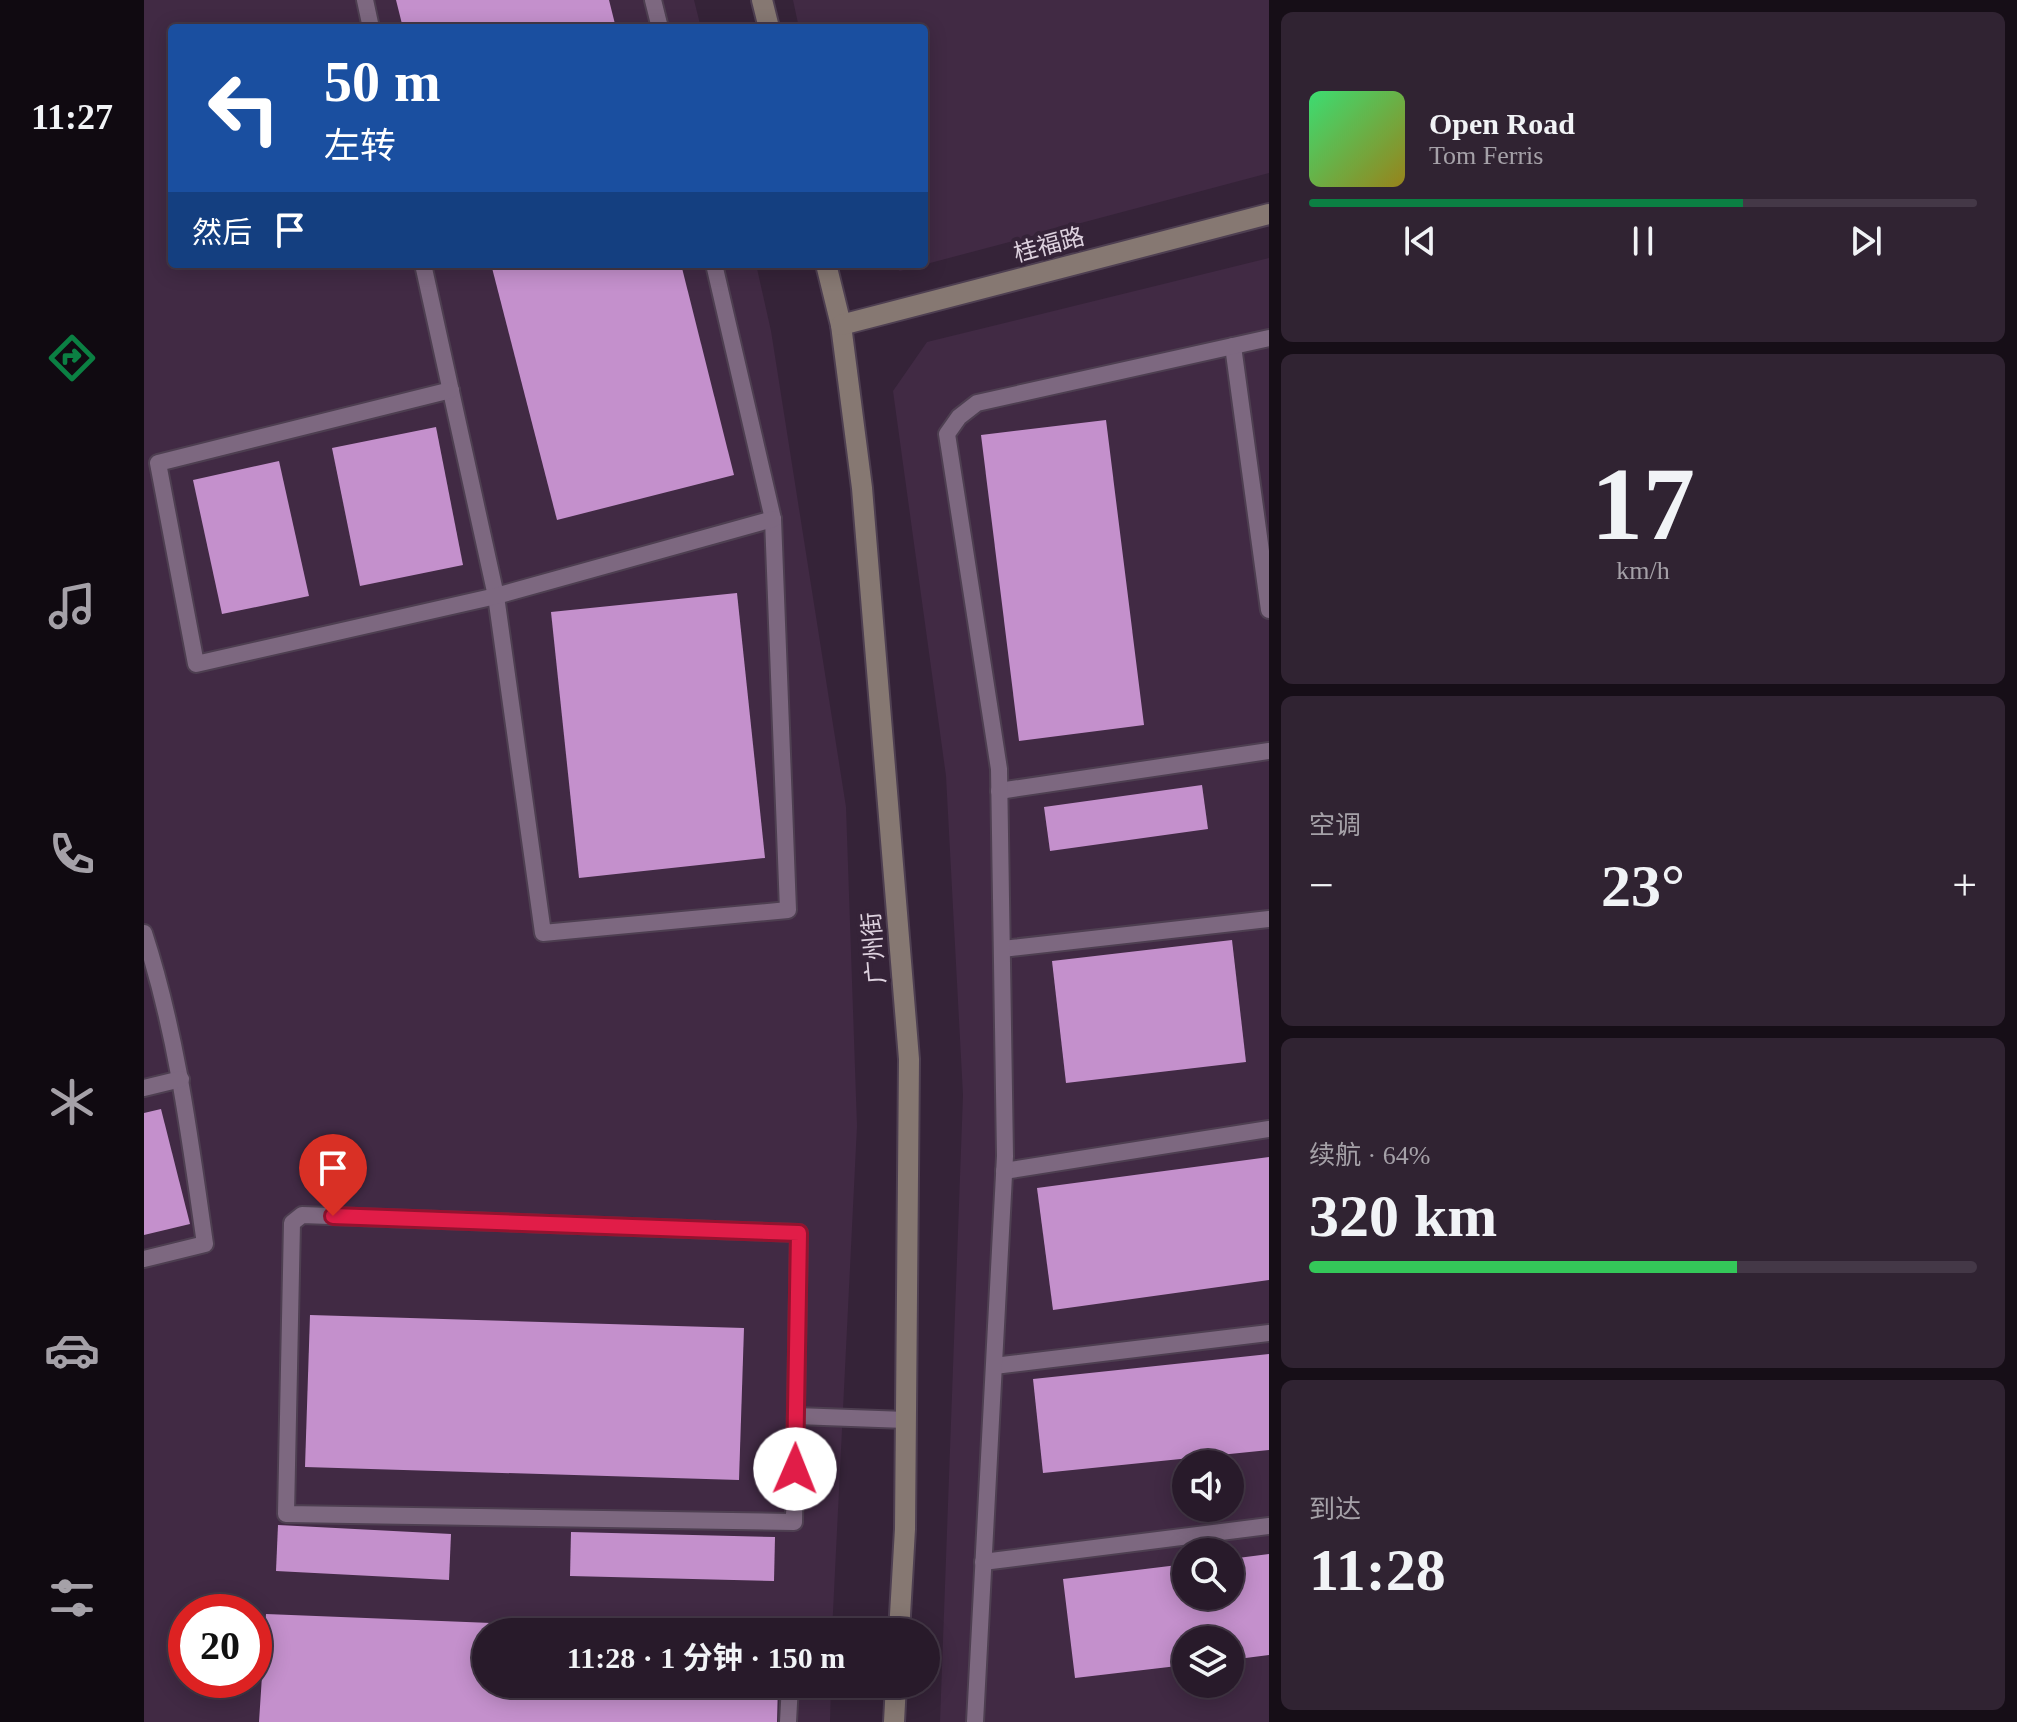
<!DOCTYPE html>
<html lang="zh">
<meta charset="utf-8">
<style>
:root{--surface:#281a2a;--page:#302332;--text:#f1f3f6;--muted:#a5a1a8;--line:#443847;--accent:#0b8043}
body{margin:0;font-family:"Times New Roman","Noto Sans SC",serif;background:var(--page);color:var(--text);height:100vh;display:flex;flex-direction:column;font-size:30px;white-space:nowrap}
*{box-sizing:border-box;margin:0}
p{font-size:26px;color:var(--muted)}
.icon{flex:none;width:44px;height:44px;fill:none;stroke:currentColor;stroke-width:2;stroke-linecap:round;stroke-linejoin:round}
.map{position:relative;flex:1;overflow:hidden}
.side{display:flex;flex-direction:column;gap:12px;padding:12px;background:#160e17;width:748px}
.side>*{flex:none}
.top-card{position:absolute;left:24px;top:24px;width:760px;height:244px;border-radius:8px;box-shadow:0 4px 20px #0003,0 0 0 2px var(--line);background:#1a4fa0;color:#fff;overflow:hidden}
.fabs{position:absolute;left:1028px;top:1450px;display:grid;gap:16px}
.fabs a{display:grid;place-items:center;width:72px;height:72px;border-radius:50%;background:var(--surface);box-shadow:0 4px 20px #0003,0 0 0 2px var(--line);font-size:40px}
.speed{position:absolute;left:24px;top:1594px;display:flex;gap:16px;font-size:40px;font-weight:700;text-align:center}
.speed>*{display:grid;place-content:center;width:104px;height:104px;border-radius:50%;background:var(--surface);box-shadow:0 4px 20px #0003,0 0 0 2px var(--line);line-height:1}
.speed .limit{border:12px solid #d22;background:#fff;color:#111}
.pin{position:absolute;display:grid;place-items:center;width:68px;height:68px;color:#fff;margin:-82px -34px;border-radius:50% 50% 50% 0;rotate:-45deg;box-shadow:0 0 8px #0007}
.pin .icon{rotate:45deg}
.me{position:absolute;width:88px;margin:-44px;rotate:1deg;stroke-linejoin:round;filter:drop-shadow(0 0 6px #0008)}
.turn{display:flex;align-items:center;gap:28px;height:168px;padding:0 24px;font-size:36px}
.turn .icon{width:104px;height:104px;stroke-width:2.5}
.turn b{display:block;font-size:56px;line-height:68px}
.then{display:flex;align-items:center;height:76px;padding:0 24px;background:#0003;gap:16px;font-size:30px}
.big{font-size:60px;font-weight:700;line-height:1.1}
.side .tile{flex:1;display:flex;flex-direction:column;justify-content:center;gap:12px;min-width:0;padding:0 28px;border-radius:12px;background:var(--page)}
.side .dial{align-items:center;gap:0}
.dial b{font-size:104px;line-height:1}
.song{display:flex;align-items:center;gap:24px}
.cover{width:96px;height:96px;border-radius:12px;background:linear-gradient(135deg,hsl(140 70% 55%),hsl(50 70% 35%))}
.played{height:8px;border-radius:4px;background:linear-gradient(90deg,var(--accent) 65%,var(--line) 65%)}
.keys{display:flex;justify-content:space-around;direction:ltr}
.heat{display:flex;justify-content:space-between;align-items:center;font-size:44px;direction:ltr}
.charge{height:12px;border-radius:6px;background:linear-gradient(90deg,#34c759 64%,var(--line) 0)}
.trip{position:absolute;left:328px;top:1618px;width:468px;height:80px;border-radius:40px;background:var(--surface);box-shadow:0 4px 20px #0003,0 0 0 2px var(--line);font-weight:700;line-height:80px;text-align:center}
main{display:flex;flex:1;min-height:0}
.tab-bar{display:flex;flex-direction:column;width:144px;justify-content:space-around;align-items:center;background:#100a11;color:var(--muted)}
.tab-bar .icon{width:56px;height:56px}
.tab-bar .active{color:var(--accent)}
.tab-bar b{font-size:36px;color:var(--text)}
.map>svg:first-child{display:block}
.built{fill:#412a44;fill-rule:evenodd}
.building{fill:#c490cc}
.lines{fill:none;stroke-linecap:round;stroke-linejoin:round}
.lane-casing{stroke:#4e3f51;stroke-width:20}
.secondary-casing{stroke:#4e3f51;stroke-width:24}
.lane{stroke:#7d6880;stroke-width:16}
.secondary{stroke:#867872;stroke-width:20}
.route-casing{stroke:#92132f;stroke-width:20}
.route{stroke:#e11d48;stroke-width:14}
.labels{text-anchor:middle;stroke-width:8;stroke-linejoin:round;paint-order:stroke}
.street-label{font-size:24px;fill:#ddd1de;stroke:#352338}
</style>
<main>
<nav class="tab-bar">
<b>11:27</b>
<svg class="icon active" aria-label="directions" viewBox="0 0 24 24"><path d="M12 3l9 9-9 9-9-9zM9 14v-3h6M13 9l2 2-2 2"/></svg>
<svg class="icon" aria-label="music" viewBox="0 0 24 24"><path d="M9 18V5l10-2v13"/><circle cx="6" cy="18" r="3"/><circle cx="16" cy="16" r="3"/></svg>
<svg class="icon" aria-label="phone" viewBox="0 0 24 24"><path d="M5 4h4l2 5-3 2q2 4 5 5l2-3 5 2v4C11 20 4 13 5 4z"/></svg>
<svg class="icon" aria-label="climate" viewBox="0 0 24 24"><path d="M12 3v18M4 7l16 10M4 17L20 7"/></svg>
<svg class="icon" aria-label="car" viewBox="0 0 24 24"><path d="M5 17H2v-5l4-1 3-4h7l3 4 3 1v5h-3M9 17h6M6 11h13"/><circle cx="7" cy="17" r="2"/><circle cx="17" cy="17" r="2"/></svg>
<svg class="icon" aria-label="filters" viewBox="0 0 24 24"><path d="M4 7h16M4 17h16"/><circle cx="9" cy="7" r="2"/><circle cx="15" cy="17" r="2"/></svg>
</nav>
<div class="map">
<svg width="1125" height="1722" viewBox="0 0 1125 1722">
<rect width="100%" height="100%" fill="#352338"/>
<g class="built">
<path d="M 0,0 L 550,0 L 557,28 L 28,28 L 28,264 L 612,264 L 627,331 L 702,807 L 713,1126 L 688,1632 L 342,1632 L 342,1684 L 687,1684 L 686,1722 L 0,1722 ZM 42,1612 L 110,1612 L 110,1680 L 42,1680 Z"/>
<polygon points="649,0 1125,0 1125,173 756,271 744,264 780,264 780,28 655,28"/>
<path d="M 1125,258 L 1125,1722 L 796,1722 L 819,1095 L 802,776 L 749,391 L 783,342 ZM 1042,1464 L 1086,1464 L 1086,1508 L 1042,1508 ZM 1042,1552 L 1086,1552 L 1086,1596 L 1042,1596 ZM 1042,1640 L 1086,1640 L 1086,1684 L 1042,1684 Z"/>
</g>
<g class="building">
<polygon points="252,0 465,0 472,28 259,28"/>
<polygon points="347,264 537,264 590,475 413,520"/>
<polygon points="962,420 1000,725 875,741 837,435"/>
<polygon points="292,427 319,565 216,586 188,448"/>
<polygon points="135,461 165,596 78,614 49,480"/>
<polygon points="593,593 621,858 435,878 407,612"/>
<polygon points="1058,785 1064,829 906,851 900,807"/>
<polygon points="1088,940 1102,1062 922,1083 908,961"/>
<polygon points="17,1109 46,1224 0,1235 0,1113"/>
<polygon points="1125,1157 1125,1280 909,1310 893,1188"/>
<polygon points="166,1315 600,1328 595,1480 161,1467"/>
<polygon points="1125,1354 1125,1450 899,1473 889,1379"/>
<polygon points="134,1525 307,1534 305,1580 132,1571"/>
<polygon points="427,1532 631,1537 630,1581 426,1576"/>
<polygon points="1125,1554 1125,1655 1086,1660 1086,1640 1042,1640 1042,1665 931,1678 919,1579 1042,1564 1042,1596 1086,1596 1086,1559"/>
<polygon points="122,1614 497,1629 497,1632 342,1632 342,1684 634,1684 633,1722 115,1722"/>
</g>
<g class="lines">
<g class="lane-casing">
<g id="lane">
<polyline points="221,0 227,28"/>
<polyline points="509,0 516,28"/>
<polyline points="279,264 352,596 399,933 644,910 629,519 570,264"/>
<polyline points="1089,346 1125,610"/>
<polyline points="307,390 14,463 52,664 352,596 629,519"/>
<polyline points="855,791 1125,751"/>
<path d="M 0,933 C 33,1034 46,1139 61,1244 L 0,1259"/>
<polyline points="858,949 1125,919"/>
<polyline points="0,1088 37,1079"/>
<polyline points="860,1171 1125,1129"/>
<polygon points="158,1215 655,1233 650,1522 142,1514 148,1223"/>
<polyline points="850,1366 1125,1333"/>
<polyline points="652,1416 762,1420"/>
<polyline points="839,1562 1125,1526"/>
<polyline points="644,1722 646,1684"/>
<polyline points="831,1722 861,1156 855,769 803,434 815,417 833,403 1125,338"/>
</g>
</g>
<g class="secondary-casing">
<g id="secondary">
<polyline points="618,0 625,28"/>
<polyline points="682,264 697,325 718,488 765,1059 761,1529 755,1632"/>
<polyline points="697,325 1125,214"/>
<polyline points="750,1722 752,1684"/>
</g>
</g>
<use href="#lane" class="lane"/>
<use href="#secondary" class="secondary"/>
</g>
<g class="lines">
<g class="route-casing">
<polyline id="route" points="189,1216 655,1233 651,1469"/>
</g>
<use href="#route" class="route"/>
</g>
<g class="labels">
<g class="street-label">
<text transform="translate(905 245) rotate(-15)" y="8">桂福路</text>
<text transform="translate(730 948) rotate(-95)" y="8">广州街</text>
</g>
</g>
</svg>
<div class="fabs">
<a><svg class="icon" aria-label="sound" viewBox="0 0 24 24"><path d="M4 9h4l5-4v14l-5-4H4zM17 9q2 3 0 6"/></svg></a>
<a><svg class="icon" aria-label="search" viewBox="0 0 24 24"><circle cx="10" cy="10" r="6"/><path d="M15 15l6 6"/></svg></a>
<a><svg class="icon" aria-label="layers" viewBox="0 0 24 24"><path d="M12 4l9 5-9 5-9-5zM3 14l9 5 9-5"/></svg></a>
</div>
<div class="speed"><div class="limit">20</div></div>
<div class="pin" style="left:189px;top:1216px;background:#d93025"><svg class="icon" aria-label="arrive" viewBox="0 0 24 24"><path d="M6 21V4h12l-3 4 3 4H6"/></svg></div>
<svg class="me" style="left:651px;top:1469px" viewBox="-20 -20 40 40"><circle r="19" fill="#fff"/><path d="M0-13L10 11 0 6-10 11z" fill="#e11d48"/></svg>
<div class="trip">11:28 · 1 分钟 · 150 m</div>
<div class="top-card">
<div class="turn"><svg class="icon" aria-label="left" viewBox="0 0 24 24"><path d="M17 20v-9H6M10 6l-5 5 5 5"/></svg><div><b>50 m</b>左转</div></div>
<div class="then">然后<svg class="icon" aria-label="arrive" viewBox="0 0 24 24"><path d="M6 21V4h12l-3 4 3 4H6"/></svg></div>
</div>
</div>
<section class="side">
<div class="tile">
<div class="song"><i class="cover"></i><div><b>Open Road</b><p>Tom Ferris</p></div></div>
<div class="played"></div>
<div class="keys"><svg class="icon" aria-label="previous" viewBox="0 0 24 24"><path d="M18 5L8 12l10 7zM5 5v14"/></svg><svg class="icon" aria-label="pause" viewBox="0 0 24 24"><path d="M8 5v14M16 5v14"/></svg><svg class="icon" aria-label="next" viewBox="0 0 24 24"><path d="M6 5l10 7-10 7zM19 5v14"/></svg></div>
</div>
<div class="tile dial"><b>17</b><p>km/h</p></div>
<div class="tile"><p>空调</p>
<div class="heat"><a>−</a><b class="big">23°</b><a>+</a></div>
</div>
<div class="tile"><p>续航 · 64%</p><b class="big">320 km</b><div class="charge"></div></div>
<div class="tile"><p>到达</p><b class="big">11:28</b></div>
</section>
</main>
